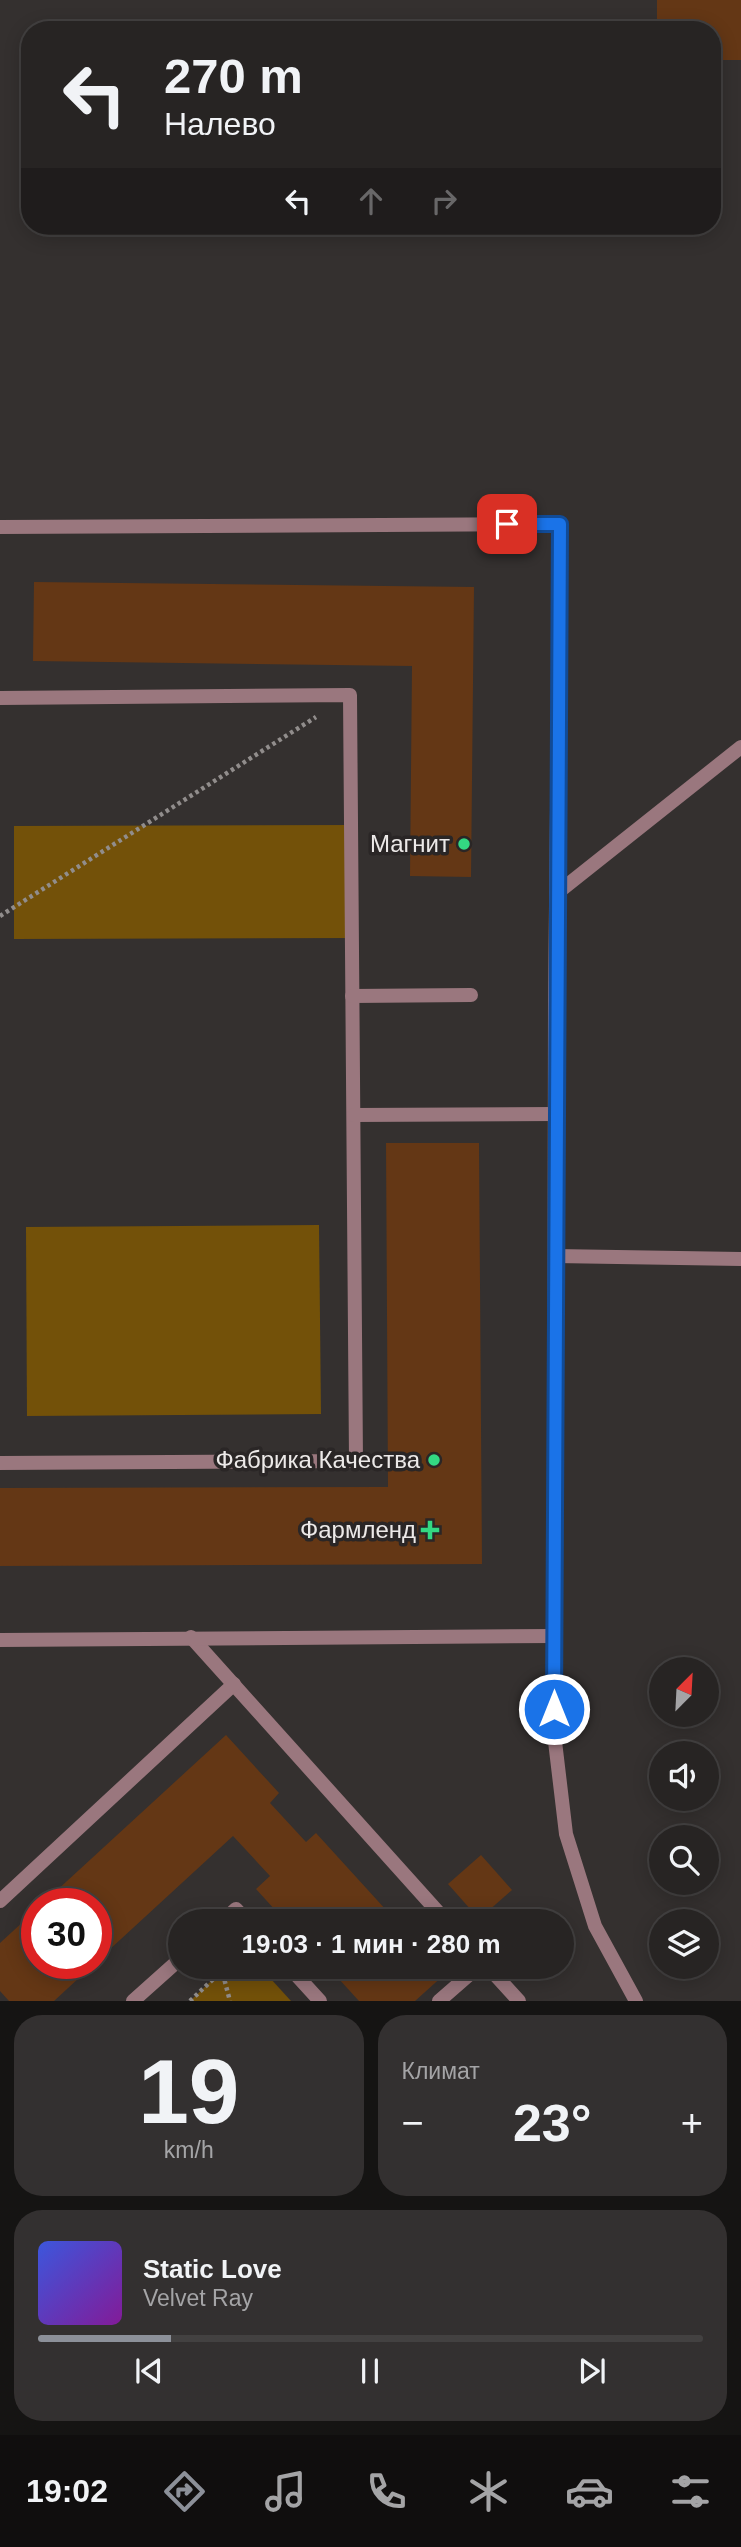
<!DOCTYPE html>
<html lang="ru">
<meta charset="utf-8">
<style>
:root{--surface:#272423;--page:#333030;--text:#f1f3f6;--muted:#a4a4a6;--line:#434141;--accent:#8c9099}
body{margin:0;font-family:Arial,sans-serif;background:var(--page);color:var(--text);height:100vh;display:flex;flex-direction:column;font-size:26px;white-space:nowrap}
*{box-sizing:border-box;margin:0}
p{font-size:23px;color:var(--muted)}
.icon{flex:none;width:38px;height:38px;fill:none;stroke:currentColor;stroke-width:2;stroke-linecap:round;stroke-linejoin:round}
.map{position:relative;height:2001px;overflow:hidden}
.sheet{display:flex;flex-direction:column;gap:14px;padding:14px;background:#151413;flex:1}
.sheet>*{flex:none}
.guide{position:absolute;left:21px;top:21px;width:700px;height:214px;border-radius:28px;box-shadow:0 4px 18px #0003,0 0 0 2px var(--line);background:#272423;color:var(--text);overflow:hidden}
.needle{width:46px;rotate:24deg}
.buttons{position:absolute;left:649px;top:1657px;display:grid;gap:14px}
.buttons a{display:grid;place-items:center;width:70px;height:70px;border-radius:50%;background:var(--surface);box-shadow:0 4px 18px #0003,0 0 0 2px var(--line);font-size:35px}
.speed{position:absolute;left:21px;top:1888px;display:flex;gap:14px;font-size:35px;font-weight:700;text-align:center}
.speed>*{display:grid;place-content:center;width:91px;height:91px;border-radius:50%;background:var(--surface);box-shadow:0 4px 18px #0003,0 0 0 2px var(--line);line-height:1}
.speed .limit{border:10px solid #d22;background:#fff;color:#111}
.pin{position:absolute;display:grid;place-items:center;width:60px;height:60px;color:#fff;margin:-30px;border-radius:14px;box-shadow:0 4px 10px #0006}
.me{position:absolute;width:77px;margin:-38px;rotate:0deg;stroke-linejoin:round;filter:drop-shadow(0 0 5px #0008)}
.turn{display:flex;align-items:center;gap:24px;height:147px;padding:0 28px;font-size:32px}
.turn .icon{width:91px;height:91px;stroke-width:2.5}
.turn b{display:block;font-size:49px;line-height:60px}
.lanes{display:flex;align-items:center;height:66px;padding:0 28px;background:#0003;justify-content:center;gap:35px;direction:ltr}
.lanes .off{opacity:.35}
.big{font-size:52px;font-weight:600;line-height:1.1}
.sheet .widget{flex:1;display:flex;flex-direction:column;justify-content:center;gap:10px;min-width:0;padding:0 24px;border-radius:28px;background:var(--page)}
.sheet .dial{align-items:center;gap:0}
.dial b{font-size:91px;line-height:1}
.song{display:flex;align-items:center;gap:21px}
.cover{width:84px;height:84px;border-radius:10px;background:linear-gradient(135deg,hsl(230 70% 55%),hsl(290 70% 35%))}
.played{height:7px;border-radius:4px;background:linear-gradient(90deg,var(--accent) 20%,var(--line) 20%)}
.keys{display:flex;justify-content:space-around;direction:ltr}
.heat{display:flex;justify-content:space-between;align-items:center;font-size:38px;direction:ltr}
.sheet .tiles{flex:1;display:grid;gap:14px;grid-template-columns:1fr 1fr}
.widget:last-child{grid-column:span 2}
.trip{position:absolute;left:168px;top:1909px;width:406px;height:70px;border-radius:35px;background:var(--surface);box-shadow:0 4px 18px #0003,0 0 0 2px var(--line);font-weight:600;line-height:70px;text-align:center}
.dock{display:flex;height:112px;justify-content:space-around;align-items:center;background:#100e0e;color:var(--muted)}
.dock .icon{width:49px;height:49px}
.dock .current{color:var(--accent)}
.dock b{font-size:32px;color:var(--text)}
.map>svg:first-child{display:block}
.green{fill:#735109}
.building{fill:#643715}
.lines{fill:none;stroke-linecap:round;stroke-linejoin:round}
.path{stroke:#918d8c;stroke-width:4.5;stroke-dasharray:3.5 3.5;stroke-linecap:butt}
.service{stroke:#9a777e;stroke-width:14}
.minor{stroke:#9a777e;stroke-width:14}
.route-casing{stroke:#114b97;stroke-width:18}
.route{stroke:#1a73e8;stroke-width:12}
.poi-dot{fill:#33d882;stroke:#2a2626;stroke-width:2.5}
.labels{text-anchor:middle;stroke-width:7;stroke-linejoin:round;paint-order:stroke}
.poi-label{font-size:24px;fill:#ece9e8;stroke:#2a2626;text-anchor:end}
</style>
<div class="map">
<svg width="741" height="2001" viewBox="0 0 741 2001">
<rect width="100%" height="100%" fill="#34302f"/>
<g class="green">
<polygon points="355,825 356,938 14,939 14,826"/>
<polygon points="319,1225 321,1414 27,1416 26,1227"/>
<polygon points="226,1967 260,1967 291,2001 190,2001"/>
</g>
<g class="building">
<polygon points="657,0 741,0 741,60 712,60 712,30 657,30"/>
<polygon points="34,582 474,587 471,877 410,876 412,666 33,661"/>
<polygon points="386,1143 479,1143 482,1564 0,1566 0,1488 388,1487"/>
<polygon points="226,1735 279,1793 270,1803 306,1842 316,1833 397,1922 286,1922 256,1889 270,1876 233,1836 96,1962 96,1904 42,1904"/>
<polygon points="481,1855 512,1890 479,1919 448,1884"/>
<polygon points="37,1909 37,1964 94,1964 54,2001 9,2001 0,1991 0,1943"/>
<polygon points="328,1967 439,1967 445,1974 415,2001 359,2001"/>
</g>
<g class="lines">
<g class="path">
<polyline points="0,916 316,717"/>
<polyline points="221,1967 230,2001"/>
<polyline points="190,2001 226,1967"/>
</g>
<g class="service">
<polyline points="0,527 560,524"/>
<polyline points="0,698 350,695 356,1461 0,1463"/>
<polyline points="352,996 471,995"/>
<polyline points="354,1115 555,1114"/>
<polyline points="555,1256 741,1259"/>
<polyline points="191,1637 447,1922"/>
<polyline points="0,1640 554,1636"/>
<polyline points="0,1901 234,1684"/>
<polyline points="222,1922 236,1909 248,1922"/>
<polyline points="289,1967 320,2001"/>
<polyline points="488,1967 519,2001"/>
<polyline points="133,2001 180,1959"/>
<polyline points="439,2001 478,1967"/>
</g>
<g class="minor">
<polyline points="560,524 555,1001 554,1733 566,1834 595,1926 636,2001"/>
<polyline points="556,894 741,747"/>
</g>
</g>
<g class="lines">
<g class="route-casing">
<polyline id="route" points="507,524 560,524 554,1709"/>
</g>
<use href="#route" class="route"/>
</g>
<g class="poi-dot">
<circle cx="464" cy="844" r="7"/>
<circle cx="434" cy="1460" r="7"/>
<path d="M426.5 1519.5h7v7h7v7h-7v7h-7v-7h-7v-7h7z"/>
</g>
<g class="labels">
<g class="poi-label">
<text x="450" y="852">Магнит</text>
<text x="420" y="1468">Фабрика Качества</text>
<text x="416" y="1538">Фармленд</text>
</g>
</g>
</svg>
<div class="buttons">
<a><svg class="needle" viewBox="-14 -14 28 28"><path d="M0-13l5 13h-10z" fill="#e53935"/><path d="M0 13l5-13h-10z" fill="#a4a4a6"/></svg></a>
<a><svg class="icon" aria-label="sound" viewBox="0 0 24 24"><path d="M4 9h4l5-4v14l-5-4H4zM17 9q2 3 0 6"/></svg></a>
<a><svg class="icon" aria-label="search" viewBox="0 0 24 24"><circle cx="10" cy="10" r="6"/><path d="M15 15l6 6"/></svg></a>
<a><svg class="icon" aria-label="layers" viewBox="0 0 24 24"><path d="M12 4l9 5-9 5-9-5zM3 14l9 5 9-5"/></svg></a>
</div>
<div class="speed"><div class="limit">30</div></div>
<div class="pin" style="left:507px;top:524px;background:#d93025"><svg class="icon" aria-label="arrive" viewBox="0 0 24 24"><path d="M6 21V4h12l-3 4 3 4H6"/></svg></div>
<svg class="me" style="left:554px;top:1709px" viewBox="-20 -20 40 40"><circle r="17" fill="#1a73e8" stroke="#fff" stroke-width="3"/><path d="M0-11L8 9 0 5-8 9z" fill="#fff"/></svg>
<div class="trip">19:03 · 1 мин · 280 m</div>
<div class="guide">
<div class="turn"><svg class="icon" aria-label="left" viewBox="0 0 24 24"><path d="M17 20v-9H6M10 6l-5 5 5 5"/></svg><div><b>270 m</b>Налево</div></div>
<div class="lanes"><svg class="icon" aria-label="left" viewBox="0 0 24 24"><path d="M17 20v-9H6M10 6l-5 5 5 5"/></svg><svg class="icon off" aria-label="ahead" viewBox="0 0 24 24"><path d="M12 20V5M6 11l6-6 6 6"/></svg><svg class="icon off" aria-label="right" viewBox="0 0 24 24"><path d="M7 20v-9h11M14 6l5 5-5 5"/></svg></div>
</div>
</div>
<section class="sheet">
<div class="tiles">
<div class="widget dial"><b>19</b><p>km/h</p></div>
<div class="widget"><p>Климат</p>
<div class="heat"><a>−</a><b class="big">23°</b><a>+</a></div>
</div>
<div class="widget">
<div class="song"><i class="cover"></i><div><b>Static Love</b><p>Velvet Ray</p></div></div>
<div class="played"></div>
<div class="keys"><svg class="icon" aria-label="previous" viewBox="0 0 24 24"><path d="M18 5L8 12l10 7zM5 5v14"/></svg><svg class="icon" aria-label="pause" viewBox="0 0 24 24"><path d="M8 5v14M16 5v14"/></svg><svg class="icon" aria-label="next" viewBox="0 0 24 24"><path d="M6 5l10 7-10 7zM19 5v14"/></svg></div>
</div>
</div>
</section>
<nav class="dock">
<b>19:02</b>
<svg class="icon current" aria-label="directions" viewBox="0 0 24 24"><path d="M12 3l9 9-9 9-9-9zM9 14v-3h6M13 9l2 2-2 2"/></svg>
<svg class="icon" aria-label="music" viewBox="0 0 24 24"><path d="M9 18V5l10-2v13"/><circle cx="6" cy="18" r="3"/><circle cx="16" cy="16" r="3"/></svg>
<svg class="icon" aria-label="phone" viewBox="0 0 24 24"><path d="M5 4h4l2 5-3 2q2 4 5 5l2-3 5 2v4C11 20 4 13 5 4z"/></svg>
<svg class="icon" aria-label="climate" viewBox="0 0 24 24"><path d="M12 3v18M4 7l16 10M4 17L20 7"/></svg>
<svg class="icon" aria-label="car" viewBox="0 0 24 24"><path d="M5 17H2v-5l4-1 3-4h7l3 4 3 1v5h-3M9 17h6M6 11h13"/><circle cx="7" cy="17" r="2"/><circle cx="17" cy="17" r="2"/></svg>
<svg class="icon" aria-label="filters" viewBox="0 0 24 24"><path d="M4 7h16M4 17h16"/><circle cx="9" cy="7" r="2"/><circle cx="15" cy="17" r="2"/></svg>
</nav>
